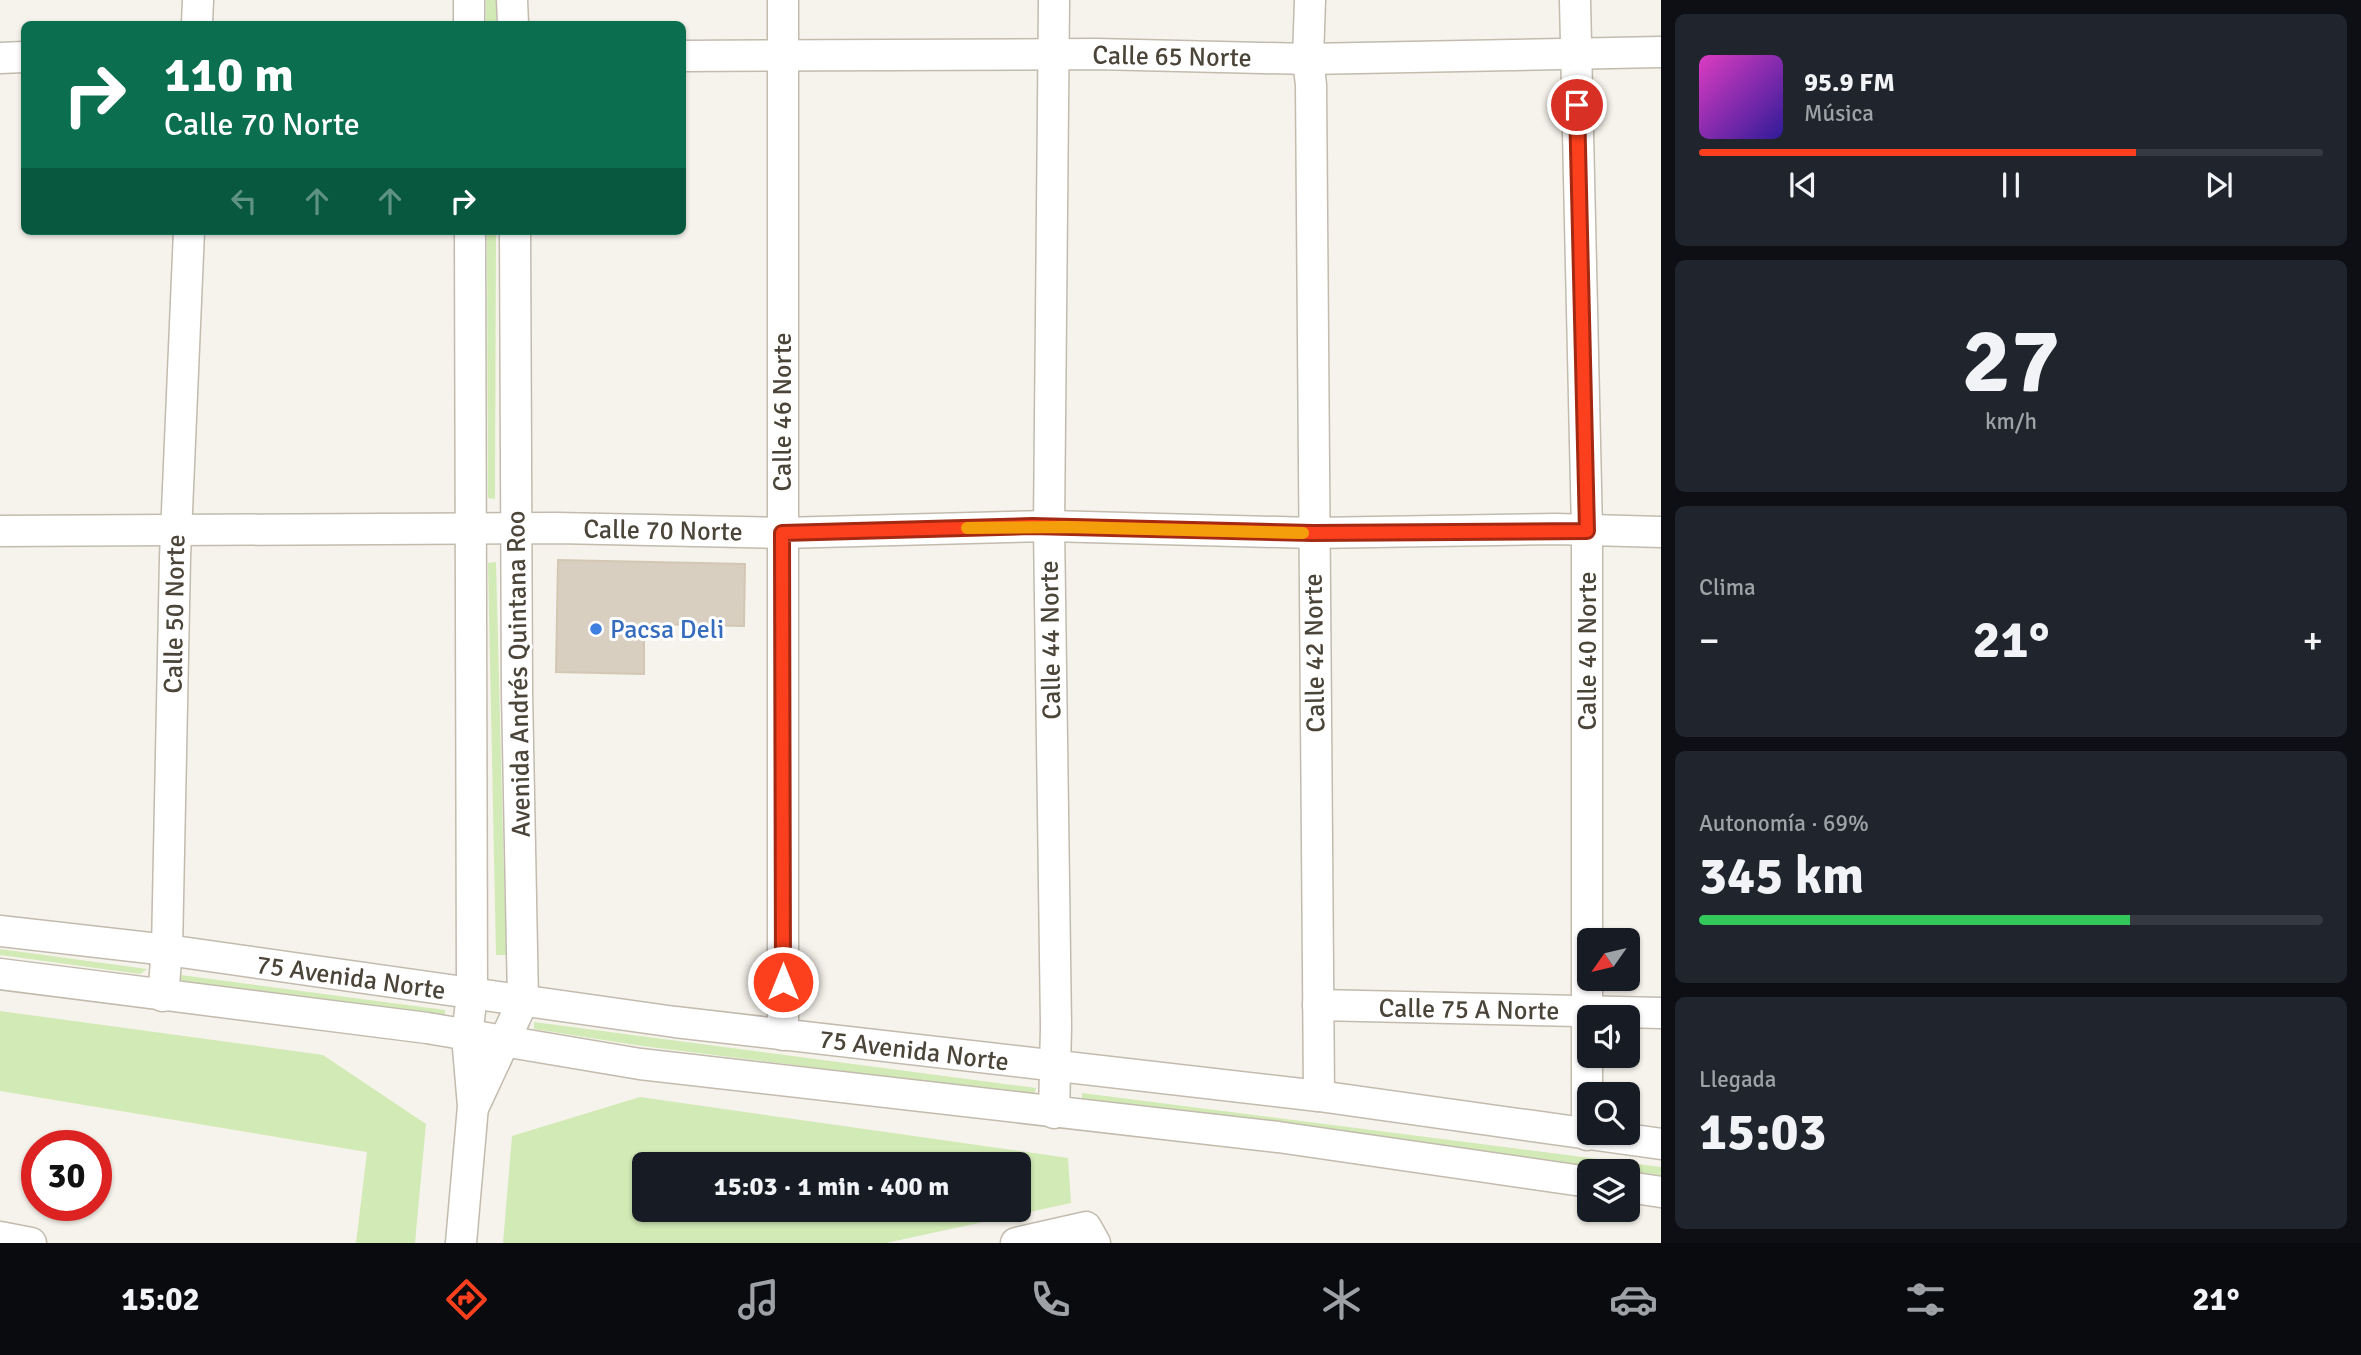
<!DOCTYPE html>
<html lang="es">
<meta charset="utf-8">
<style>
:root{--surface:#171b24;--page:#20242c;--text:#f1f3f6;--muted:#9ea1a6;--line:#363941;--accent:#fc3f1d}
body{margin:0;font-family:Signika,sans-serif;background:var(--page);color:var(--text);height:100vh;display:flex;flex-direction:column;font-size:26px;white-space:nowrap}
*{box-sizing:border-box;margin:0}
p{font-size:23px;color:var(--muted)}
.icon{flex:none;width:38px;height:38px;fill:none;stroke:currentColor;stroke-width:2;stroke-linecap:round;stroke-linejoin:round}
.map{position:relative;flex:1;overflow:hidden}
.drawer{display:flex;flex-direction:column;gap:14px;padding:14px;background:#0d0f14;width:700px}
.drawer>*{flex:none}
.top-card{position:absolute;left:21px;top:21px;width:665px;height:214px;border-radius:10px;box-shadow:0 2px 5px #0004;background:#0b6e4f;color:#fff;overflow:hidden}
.needle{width:46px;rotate:236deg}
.fabs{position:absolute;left:1577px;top:928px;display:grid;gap:14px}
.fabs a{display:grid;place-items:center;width:63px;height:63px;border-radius:10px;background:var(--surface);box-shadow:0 2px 5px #0004;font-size:35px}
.speed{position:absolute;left:21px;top:1130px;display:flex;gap:14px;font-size:35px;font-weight:700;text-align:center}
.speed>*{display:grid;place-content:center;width:91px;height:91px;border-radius:50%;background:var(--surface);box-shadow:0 2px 5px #0004;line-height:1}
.speed .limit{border:10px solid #d22;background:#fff;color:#111}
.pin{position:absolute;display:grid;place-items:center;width:60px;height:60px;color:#fff;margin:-30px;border:4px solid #fff;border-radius:50%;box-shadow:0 2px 7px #0007}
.me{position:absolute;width:77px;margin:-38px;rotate:0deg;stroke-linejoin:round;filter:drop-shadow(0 0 5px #0008)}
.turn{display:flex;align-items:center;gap:24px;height:147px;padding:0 28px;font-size:32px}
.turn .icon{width:91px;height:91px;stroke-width:2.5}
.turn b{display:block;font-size:49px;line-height:60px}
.lanes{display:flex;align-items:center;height:66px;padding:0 28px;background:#0003;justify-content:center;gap:35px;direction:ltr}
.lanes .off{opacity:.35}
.big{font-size:52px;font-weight:700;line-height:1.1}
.drawer .widget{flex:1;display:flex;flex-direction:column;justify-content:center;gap:10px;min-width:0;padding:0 24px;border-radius:10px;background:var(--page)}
.drawer .dial{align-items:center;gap:0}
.dial b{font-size:91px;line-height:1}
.song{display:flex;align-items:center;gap:21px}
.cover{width:84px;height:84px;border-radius:10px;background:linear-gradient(135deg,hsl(310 70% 55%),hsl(250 70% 35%))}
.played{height:7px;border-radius:4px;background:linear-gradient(90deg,var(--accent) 70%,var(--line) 70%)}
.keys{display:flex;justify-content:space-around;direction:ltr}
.heat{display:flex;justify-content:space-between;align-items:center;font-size:38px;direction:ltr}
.charge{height:10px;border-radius:5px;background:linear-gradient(90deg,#34c759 69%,var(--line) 0)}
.trip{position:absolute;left:632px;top:1152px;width:399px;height:70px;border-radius:10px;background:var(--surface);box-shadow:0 2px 5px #0004;font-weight:700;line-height:70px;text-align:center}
.menu{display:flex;height:112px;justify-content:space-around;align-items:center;background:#090b0e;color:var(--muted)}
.menu .icon{width:49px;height:49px}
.menu .current{color:var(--accent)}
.menu b{font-size:32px;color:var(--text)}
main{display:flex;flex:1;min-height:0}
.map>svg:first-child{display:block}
.green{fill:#d2eab5;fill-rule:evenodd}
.building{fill:#d8cfc1;stroke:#d3c7b4;stroke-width:2}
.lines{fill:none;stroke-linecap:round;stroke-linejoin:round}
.minor-casing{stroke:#c2bbae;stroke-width:33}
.minor{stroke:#fff;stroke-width:30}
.route-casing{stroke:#a42913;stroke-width:18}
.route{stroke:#fc3f1d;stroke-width:12}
.slow{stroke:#f59e0b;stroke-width:12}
.shop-dot{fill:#3f7fe0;stroke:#fff;stroke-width:2.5}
.labels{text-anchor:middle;stroke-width:6;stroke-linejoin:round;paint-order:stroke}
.street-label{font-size:26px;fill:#4b4439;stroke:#fff}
.shop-label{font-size:26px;fill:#366cbe;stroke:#fff;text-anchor:start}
</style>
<main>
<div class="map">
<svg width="1661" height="1243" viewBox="0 0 1661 1243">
<rect width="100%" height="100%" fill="#f6f3ec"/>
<g class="green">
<polygon points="486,0 496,0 496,23 486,22"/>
<polygon points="487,231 496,231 495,499 488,498"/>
<polygon points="496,562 506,955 496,955 488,563"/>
<polygon points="0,949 147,969 140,974 0,955"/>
<polygon points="181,975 445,1010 445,1015 180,982"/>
<polygon points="0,1011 323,1055 426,1124 415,1243 356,1243 367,1152 0,1091"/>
<polygon points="534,1022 1036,1088 1034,1095 642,1046 534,1029"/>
<polygon points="1082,1093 1661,1167 1661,1175 1082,1100"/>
<path d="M 640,1097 L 1068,1158 L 1071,1203 L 886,1243 L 503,1243 L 512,1136 ZM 644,1164 L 1018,1164 L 1018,1209 L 644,1209 Z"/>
</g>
<polygon class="building" points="558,560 745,564 744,626 644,624 644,674 556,672"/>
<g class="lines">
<g class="minor-casing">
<g id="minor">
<polyline points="512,0 513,24"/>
<polyline points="1054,0 1049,526 1056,1027 1054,1113"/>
<polyline points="1310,0 1308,59 1311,85 1319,1096"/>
<polyline points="1575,0 1587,531 1587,1135"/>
<polyline points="197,24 198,0"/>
<polyline points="469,24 469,0"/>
<polyline points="682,56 1096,54 1308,59 1661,52"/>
<polyline points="0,58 24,57"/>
<polyline points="0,531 557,528 782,533 1049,526 1313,533 1556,529 1661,532"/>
<polyline points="0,931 167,950 675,1022 1319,1096 1661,1144"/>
<polyline points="0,974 427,1028 640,1064 1278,1137 1589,1182"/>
<polyline points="163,996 167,950 175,558 189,231"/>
<polyline points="1318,1005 1661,1013"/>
<polyline points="783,1035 783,0"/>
<polyline points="474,1106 523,1001 517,692 515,231"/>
<polyline points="1628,1187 1661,1192"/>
<polyline points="0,1237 31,1243"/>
<polyline points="461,1243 473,1106 467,1036 472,994 470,231"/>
<polyline points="1016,1243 1086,1227 1095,1243"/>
</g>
</g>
<use href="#minor" class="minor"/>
</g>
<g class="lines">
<g class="route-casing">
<polyline id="route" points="783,982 782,533 1032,526 1313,533 1587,531 1577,105"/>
</g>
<use href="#route" class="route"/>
<polyline class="slow" points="967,528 1068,527 1303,533"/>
</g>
<circle class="shop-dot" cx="596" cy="629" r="7"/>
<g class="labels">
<g class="street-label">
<text transform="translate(1172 56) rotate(1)" y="9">Calle 65 Norte</text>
<text transform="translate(782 412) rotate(-90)" y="9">Calle 46 Norte</text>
<text transform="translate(663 530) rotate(1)" y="9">Calle 70 Norte</text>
<text transform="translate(174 614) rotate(-89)" y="9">Calle 50 Norte</text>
<text transform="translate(1050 640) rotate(-91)" y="9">Calle 44 Norte</text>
<text transform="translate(1587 651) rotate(-90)" y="9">Calle 40 Norte</text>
<text transform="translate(1314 653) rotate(-91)" y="9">Calle 42 Norte</text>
<text transform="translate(518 674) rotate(-91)" y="9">Avenida Andrés Quintana Roo</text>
<text transform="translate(351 977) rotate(8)" y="9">75 Avenida Norte</text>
<text transform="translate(1469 1009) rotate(1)" y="9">Calle 75 A Norte</text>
<text transform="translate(914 1050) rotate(7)" y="9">75 Avenida Norte</text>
</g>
<g class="shop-label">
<text x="610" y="638">Pacsa Deli</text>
</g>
</g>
</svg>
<div class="fabs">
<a><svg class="needle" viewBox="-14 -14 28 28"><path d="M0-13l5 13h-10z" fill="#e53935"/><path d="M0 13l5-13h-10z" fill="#9ea1a6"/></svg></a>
<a><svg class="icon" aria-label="sound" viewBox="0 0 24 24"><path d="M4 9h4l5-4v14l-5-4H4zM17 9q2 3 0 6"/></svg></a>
<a><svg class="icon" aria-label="search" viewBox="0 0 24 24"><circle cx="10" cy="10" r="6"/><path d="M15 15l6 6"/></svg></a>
<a><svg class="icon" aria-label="layers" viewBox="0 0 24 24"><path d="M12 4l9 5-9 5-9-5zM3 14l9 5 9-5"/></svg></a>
</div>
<div class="speed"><div class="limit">30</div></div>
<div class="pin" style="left:1577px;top:105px;background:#d93025"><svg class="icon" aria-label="arrive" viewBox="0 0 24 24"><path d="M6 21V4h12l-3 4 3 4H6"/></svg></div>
<svg class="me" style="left:783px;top:982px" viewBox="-20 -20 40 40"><circle r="17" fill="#fc3f1d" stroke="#fff" stroke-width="3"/><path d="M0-11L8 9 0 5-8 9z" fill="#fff"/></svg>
<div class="trip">15:03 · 1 min · 400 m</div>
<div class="top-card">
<div class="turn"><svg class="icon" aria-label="right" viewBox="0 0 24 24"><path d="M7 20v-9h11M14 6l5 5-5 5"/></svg><div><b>110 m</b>Calle 70 Norte</div></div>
<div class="lanes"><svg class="icon off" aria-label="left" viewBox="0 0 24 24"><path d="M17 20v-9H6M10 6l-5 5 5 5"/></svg><svg class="icon off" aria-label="ahead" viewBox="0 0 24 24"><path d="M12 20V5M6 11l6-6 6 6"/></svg><svg class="icon off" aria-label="ahead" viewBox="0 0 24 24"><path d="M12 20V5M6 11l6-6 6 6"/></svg><svg class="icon" aria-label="right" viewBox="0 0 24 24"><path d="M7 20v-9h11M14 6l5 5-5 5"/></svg></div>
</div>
</div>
<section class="drawer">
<div class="widget">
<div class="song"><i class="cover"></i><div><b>95.9 FM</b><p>Música</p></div></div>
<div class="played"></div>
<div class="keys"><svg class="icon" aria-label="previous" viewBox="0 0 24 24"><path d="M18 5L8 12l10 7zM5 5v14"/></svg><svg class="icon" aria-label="pause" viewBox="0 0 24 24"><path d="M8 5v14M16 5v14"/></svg><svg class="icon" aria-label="next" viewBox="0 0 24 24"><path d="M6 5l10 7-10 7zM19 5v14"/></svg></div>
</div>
<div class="widget dial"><b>27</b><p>km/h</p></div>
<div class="widget"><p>Clima</p>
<div class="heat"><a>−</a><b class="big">21°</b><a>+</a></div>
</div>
<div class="widget"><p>Autonomía · 69%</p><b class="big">345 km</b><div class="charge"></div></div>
<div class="widget"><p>Llegada</p><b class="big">15:03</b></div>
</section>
</main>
<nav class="menu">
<b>15:02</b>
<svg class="icon current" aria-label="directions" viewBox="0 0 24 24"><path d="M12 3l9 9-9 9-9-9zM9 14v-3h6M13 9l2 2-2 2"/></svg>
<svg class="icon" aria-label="music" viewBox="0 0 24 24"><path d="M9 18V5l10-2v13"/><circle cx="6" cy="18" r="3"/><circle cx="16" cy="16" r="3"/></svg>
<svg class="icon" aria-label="phone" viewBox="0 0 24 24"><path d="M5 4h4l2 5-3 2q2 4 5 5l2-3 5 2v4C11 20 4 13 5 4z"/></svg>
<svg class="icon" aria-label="climate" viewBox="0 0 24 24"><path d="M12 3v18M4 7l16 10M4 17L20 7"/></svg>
<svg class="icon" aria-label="car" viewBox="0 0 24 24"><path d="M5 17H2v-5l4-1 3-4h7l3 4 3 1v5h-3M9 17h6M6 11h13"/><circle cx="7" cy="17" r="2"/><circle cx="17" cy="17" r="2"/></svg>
<svg class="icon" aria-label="filters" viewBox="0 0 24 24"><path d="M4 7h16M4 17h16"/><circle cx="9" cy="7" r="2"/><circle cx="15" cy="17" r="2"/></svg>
<b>21°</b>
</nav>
